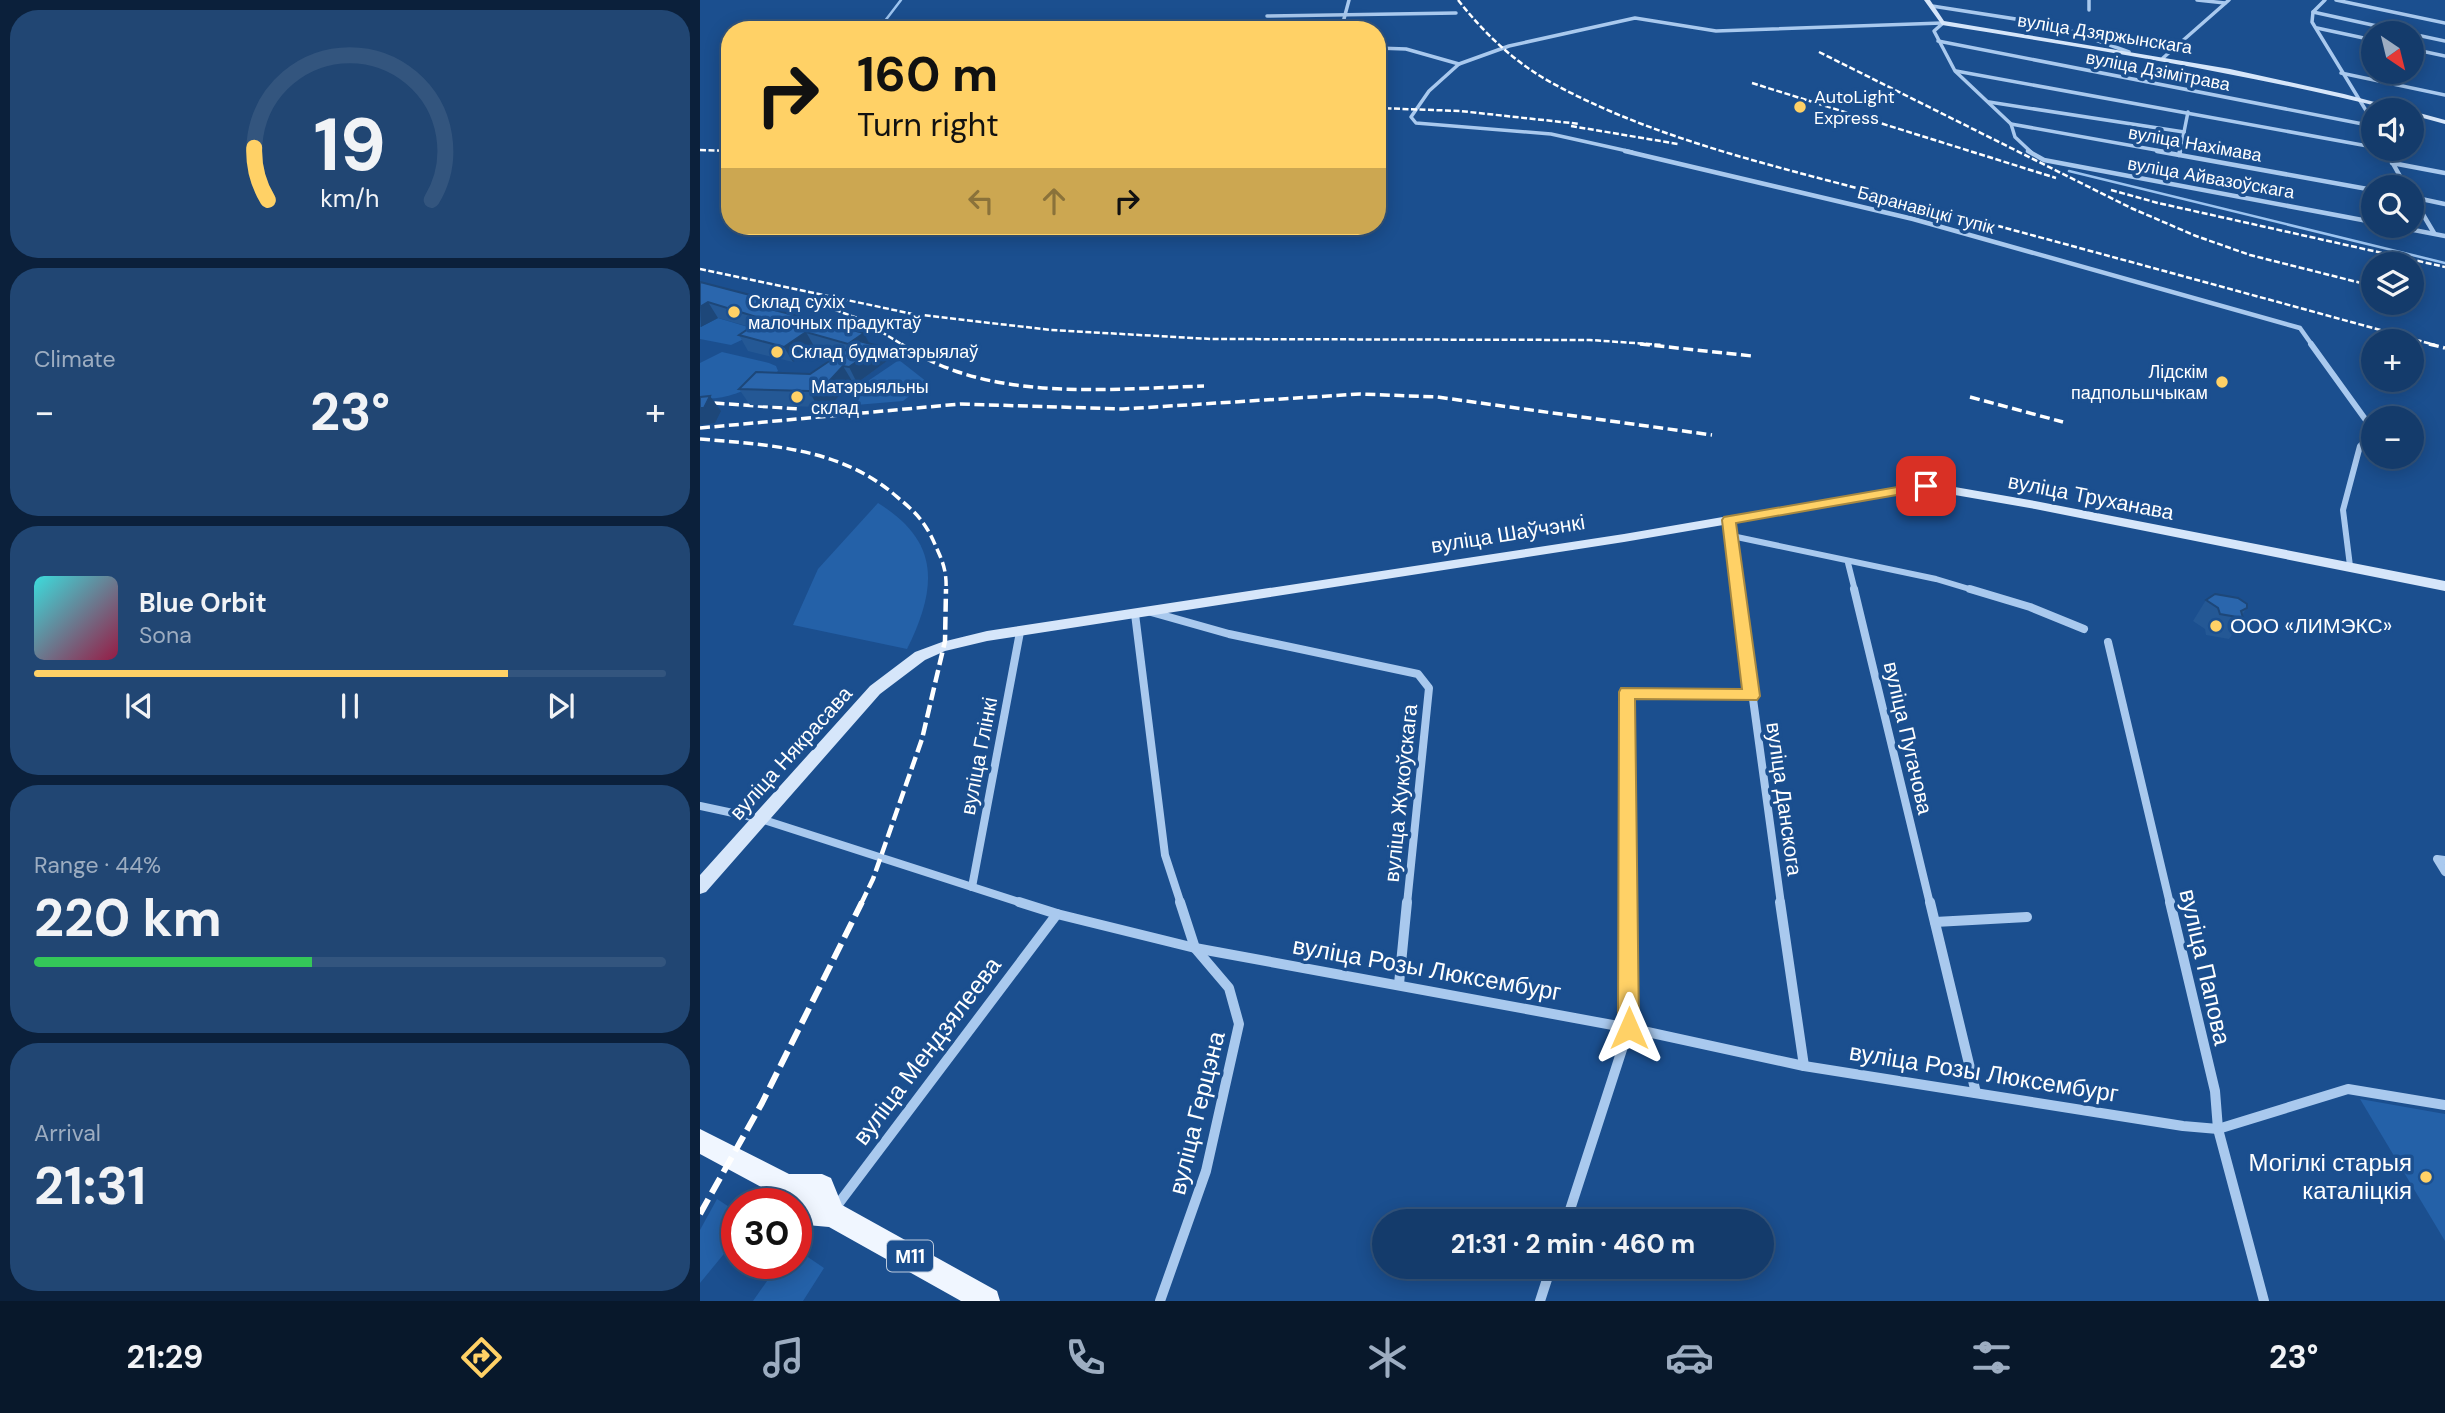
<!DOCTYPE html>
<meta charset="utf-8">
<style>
:root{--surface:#143b6b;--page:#214673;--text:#f1f3f6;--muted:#9dadc1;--line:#33557e;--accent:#ffd166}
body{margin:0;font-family:"DM Sans",sans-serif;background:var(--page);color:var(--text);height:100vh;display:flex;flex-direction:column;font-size:26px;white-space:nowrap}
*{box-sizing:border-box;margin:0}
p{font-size:23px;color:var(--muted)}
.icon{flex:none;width:38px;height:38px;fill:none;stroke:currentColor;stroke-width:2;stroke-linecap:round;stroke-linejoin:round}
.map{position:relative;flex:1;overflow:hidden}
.sheet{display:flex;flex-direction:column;gap:10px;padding:10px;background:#0b203b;width:700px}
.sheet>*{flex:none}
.hud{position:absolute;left:21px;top:21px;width:665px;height:214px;border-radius:28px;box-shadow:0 4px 18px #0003,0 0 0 2px var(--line);background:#ffd166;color:#111;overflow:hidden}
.needle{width:46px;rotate:145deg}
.buttons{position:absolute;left:1661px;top:21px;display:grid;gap:14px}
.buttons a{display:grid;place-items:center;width:63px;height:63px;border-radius:50%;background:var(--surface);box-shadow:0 4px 18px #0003,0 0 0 2px var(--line);font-size:35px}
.speed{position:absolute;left:21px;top:1188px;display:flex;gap:14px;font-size:35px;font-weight:700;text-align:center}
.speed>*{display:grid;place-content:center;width:91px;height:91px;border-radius:50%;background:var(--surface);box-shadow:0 4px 18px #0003,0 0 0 2px var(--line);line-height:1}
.speed .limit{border:10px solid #d22;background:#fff;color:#111}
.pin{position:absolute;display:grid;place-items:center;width:60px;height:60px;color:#fff;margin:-30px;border-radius:14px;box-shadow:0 4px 10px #0006}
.me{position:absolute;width:77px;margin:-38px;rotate:0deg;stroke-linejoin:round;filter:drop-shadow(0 0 5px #0008)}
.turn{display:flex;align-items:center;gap:24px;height:147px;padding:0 21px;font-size:32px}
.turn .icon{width:91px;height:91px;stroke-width:2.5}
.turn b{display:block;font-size:49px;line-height:60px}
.lanes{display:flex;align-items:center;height:66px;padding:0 21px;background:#0003;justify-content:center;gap:35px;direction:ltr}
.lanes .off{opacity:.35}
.big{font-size:52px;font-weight:700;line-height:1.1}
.sheet .card{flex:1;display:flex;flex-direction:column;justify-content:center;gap:10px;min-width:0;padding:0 24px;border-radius:28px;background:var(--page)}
.sheet .dial{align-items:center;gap:0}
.dial svg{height:182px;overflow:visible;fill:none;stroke:var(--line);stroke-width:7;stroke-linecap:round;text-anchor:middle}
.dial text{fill:var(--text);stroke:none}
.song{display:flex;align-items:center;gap:21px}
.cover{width:84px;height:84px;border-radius:10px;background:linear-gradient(135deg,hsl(180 70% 55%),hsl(340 70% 35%))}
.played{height:7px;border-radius:4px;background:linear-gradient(90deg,var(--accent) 75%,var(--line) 75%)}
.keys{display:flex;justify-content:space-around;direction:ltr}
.heat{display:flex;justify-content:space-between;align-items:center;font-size:38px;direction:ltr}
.charge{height:10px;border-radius:5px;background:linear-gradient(90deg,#34c759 44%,var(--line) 0)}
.trip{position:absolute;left:672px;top:1209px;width:402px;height:70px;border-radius:35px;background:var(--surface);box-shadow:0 4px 18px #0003,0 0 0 2px var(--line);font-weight:700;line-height:70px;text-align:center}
.dock{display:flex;height:112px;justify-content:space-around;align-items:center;background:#08182b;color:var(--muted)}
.dock .icon{width:49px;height:49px}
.dock .selected{color:var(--accent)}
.dock b{font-size:32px;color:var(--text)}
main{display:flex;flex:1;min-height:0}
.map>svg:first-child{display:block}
.green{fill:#2461a8}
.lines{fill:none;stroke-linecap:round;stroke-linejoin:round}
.stream{stroke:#9cc4f0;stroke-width:2.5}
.street-far4{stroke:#a9c9ee;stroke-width:3.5}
.street-far3{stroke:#a9c9ee;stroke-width:4.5}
.street-far2{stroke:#a9c9ee;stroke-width:6}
.street-far1{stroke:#a9c9ee;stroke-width:8}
.street{stroke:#a9c9ee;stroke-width:10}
.secondary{fill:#d6e6fa;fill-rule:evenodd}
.primary{fill:#f0f6ff;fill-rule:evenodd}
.rail-far3{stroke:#fff;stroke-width:2.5;stroke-dasharray:6 2.5;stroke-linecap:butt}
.rail-far2{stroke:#fff;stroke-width:3.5;stroke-dasharray:10 4.5;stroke-linecap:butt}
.rail-far1{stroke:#fff;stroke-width:4.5;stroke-dasharray:13 5;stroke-linecap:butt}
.rail{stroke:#fff;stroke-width:6;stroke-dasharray:17 7;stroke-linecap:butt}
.wall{fill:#245895}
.shaded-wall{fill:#1d4779}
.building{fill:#2a66ad;stroke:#1d4779;stroke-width:2}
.route{fill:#ffd166;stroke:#a68842;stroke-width:2}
.poi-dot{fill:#ffd166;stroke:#1b4f8f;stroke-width:2.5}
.labels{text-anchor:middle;stroke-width:7;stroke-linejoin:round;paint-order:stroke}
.far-street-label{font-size:18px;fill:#fff;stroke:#1b4f8f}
.far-poi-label{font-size:18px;fill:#fff;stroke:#1b4f8f;text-anchor:start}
.shield{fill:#1b4f8f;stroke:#bbcadd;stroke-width:2}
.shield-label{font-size:19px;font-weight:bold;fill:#fff}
.street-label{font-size:21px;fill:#fff;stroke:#1b4f8f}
.poi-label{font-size:21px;fill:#fff;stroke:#1b4f8f;text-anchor:start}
.near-street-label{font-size:24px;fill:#fff;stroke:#1b4f8f}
.near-poi-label{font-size:24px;fill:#fff;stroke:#1b4f8f;text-anchor:end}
</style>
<main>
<section class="sheet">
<div class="card dial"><svg viewBox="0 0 100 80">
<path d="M14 69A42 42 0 1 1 86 69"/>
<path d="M14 69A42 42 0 0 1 8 46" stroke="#ffd166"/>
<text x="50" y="56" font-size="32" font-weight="700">19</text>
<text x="50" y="72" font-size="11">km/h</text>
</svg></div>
<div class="card"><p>Climate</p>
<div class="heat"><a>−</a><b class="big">23°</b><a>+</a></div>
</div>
<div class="card">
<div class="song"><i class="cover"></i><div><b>Blue Orbit</b><p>Sona</p></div></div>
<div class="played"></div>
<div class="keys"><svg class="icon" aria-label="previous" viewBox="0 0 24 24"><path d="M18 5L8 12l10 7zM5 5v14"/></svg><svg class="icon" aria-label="pause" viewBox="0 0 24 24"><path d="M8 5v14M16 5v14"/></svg><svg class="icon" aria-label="next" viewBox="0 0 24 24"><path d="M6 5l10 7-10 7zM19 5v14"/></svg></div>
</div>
<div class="card"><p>Range · 44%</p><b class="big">220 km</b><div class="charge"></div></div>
<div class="card"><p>Arrival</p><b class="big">21:31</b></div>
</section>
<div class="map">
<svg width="1745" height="1301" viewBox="0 0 1745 1301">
<rect width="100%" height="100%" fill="#1b4f8f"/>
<g class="green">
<polygon points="18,318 61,331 31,345 0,339 0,327"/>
<path d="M 22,352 L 69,363 L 76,366 L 78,371 C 59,386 25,402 0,398 L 0,363 Z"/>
<polygon points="199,360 227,382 203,401 156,405 165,383"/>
<path d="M 178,503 C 241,542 237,588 207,649 L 93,625 L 118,569 Z"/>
<polygon points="1660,1099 1745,1114 1745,1241"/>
<polygon points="17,1199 37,1212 37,1238 0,1283 0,1230"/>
<polygon points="96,1249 124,1268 103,1301 53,1301 79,1264 96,1264"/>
</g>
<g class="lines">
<g class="stream">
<polyline points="178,30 201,0"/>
<polyline points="1369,171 1745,263"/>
</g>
<g class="street-far4">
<polyline points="1389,0 1389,10"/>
<polyline points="1497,0 1525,3"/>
<polyline points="1625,0 1613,12 1612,22 1673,122"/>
<polyline points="1636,0 1745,23"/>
<polyline points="1232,6 1354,25 1429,52"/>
<polyline points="1613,12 1709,33"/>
<polyline points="567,16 756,13"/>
<polyline points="1242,24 1234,31 1255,71 1311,124 1315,137 1331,152"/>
<polyline points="1617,28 1673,40"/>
<polyline points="641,30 649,0"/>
<polyline points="1712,34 1745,41"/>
<polyline points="1238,41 1673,126"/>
<polyline points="677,48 706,49 759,64"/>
<polyline points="1712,49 1745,56"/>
<polyline points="1463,58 1529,0"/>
<polyline points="1256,71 1673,147"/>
<polyline points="1641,73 1745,95"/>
<polyline points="1289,102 1484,132"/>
<polyline points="1311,124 1467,152"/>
<polyline points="1685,149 1687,152"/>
<polyline points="932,152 851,134 716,123 711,117 729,91 759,64 809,46 935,18 1016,31 1242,23"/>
<polyline points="1480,152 1488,112"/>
</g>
<g class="street-far3">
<polyline points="925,151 1213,219 1600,328 1612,345"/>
<polyline points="1328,151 1344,160 1673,222"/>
<polyline points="1457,151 1673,190"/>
<polyline points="1686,151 1706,187"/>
<polyline points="1479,155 1480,151"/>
<polyline points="1692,163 1745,173"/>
<polyline points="1712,196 1734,233"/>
<polyline points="1712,197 1745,204"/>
<polyline points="1693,226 1745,236"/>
</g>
<g class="street-far2">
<polyline points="1611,344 1673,430"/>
<polyline points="1029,520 1032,536 1236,579 1276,591"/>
<polyline points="1032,536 1039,591"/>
<polyline points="1148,563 1155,591"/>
<polyline points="1650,566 1643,510 1660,446 1673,433"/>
</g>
<g class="street-far1">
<polyline points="1038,589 1081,904"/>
<polyline points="1154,589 1230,904"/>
<polyline points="1270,589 1330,607 1384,629"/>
<polyline points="451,612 529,634 718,674 729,688 707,904"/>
<polyline points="435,614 465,855 481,904"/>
<polyline points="1408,642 1470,904"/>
<polyline points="0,806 61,819 325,904"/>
<polyline points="1745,860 1737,859 1745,872"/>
<polyline points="272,887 320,632"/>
<polyline points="928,904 927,692 1051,696"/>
</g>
<g class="street">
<polyline points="319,902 357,914 495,948 929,1028 1104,1066 1483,1126 1518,1129 1648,1089 1745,1105"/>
<polyline points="1080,902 1104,1066"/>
<polyline points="1230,902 1276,1093"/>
<polyline points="1470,902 1515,1091 1518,1129 1564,1301"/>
<polyline points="1235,922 1327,917"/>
<polyline points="699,984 707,902"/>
<polyline points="136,1207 357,914"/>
<polyline points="866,1222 929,1028 928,902"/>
<polyline points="460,1301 506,1171 539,1024 529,988 495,948 480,902"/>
<polyline points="840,1301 851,1267"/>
</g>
<g class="secondary">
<path d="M 1224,0 L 1230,0 L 1244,21 L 1530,69 L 1644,94 L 1705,110 L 1693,110 C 1544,73 1393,49 1242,25 Z"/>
<polygon points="1712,111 1745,120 1745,124 1712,115"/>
<polygon points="1226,482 1335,501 1745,581 1745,591 1335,509 1226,490 924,542 287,641 245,651 225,660 180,694 6,892 0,894 0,875 170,686 215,652 242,642 287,631 924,534"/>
</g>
<polygon class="primary" points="0,1129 89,1174 122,1174 131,1178 142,1205 297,1291 300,1301 261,1301 129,1227 96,1224 96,1204 82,1204 78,1196 0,1154"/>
<g class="rail-far3">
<path d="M 758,0 C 785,34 814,62 852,83 C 962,143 1089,169 1209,202 C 1384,249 1560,297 1735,345"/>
<polyline points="1119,52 1431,208 1496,236 1550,255 1673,286"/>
<polyline points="1052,83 1356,178"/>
<polyline points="677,108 760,111 880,124"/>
<polyline points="871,126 978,144"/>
<polyline points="0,150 30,151"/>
<polyline points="1411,190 1458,203 1745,267"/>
<polyline points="0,269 213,314 351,330 511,339 890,340 963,345"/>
<polyline points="119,304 160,319 203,345"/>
</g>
<g class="rail-far2">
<path d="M 201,344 C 288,403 404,389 504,386"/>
<polyline points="940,344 1052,356"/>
<polyline points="1729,344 1745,348"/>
<polyline points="1270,397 1363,422"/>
<polyline points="0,402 99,409"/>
<polyline points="0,428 260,404 423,409 660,394 737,397 1012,435"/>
<path d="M 0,439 C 70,445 141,448 196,496 C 214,511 223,519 233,540 C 242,560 247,569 246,591"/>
</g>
<polyline class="rail-far1" points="161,904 173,879 222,739 245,641 246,589"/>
<polyline class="rail" points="0,1214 62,1103 162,902"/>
</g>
<g class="wall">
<polygon points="0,282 83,312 164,333 169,344 179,346 187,361 157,383 152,381 132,404 118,407 50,405 39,389 110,374 139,354 115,348 93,362 48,351 39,335 50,327 18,318 0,327"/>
<polygon points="1506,600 1547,608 1542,615 1543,618 1529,639 1506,635 1505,629 1493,621"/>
</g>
<g class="shaded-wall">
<polygon points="8,302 18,318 1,327 0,307"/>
<polygon points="77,302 86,317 66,308"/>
<polygon points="106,332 115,348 93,362 84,347"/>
<polygon points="164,333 172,349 157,359 148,344"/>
<polygon points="179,346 187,361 157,383 149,367"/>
<polygon points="143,366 152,381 132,404 118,407 109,391"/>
<polygon points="10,396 21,411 15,423 0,425 0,408"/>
</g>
<g class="building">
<polygon points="0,282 77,302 66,308 164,333 148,344 106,332 84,347 39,335 63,319 8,302 0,307"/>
<polygon points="159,341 179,346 149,367 143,366 122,389 109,391 39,389 56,372 110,374"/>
<polygon points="10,396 4,408 0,408 0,397"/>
<polygon points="1515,594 1538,598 1547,604 1547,608 1541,611 1543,618 1520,614 1518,608 1506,600"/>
</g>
<polygon class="route" points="1226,482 1233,486 1231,489 1036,523 1060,696 1057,700 935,699 939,1028 936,1035 929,1038 921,1035 918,1028 919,692 921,688 1042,689 1022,520 1024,517"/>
<g class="poi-dot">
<circle cx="1100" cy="107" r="7"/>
<circle cx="34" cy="312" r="7"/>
<circle cx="77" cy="352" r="7"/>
<circle cx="1522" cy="382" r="7"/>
<circle cx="97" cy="397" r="7"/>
<circle cx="1516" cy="626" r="7"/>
<circle cx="1726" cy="1177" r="7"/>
</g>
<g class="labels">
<g class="far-street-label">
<text transform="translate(1405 34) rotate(9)" y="6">вуліца Дзяржынскага</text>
<text transform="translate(1458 71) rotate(11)" y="6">вуліца Дзімітрава</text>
<text transform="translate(1495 144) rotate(10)" y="6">вуліца Нахімава</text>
<text transform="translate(1511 178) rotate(10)" y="6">вуліца Айвазоўскага</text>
<text transform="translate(1226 210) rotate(15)" y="6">Баранавіцкі тупік</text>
</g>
<g class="far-poi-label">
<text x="1114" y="103">AutoLight<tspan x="1114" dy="21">Express</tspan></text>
<text x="48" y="308">Склад сухіх<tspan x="48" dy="21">малочных прадуктаў</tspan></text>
<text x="91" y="358">Склад будматэрыялаў</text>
<text x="1508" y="378" text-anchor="end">Лідскім<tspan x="1508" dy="21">падпольшчыкам</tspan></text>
<text x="111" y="393">Матэрыяльны<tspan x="111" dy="21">склад</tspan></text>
</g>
<rect class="shield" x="187" y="1240.5" width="46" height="31" rx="5"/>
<g class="shield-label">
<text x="210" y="1263">М11</text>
</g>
<g class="street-label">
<text transform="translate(1391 497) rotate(11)" y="7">вуліца Труханава</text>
<text transform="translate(808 534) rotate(-9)" y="7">вуліца Шаўчэнкі</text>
<text transform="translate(1208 738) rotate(77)" y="7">вуліца Пугачова</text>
<text transform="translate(91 753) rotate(-48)" y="7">вуліца Някрасава</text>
<text transform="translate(279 756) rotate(-79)" y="7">вуліца Глінкі</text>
<text transform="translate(701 793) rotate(-84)" y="7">вуліца Жукоўскага</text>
<text transform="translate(1084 799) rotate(82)" y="7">вуліца Данскога</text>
</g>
<g class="poi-label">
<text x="1530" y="633">ООО «ЛИМЭКС»</text>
</g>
<g class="near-street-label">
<text transform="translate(1505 967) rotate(77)" y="8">вуліца Папова</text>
<text transform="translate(727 969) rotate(10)" y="8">вуліца Розы Люксембург</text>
<text transform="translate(227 1051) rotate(-53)" y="8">вуліца Мендзялеева</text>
<text transform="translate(1284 1073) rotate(9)" y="8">вуліца Розы Люксембург</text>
<text transform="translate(497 1113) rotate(-76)" y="8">вуліца Герцэна</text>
</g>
<g class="near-poi-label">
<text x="1712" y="1171">Могілкі старыя<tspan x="1712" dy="28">каталіцкія</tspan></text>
</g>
</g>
</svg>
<div class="buttons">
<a><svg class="needle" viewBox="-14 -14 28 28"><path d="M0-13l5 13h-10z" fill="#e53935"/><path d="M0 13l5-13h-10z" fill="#9dadc1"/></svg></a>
<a><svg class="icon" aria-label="sound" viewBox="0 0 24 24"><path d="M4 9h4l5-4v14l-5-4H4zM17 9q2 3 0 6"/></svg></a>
<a><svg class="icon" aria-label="search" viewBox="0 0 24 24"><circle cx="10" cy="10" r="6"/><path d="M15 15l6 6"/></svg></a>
<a><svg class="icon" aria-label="layers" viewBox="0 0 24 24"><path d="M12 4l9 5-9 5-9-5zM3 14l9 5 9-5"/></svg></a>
<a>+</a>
<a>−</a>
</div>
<div class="speed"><div class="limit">30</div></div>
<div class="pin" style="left:1226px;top:486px;background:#d93025"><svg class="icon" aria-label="arrive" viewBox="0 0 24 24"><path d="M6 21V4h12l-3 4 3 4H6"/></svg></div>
<svg class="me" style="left:929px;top:1028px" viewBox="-20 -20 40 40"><path d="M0-17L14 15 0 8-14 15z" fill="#ffd166" stroke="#fff" stroke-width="4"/></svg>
<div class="trip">21:31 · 2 min · 460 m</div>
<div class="hud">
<div class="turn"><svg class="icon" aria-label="right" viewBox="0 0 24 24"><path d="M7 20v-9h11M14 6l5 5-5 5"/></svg><div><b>160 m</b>Turn right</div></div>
<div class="lanes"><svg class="icon off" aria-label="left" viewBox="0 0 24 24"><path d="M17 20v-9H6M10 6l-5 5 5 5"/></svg><svg class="icon off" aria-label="ahead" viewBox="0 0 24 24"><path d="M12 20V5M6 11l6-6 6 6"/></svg><svg class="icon" aria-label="right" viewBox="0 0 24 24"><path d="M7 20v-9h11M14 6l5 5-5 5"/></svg></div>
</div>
</div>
</main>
<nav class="dock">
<b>21:29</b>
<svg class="icon selected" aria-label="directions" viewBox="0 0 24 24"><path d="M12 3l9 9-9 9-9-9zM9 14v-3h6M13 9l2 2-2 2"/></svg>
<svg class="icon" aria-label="music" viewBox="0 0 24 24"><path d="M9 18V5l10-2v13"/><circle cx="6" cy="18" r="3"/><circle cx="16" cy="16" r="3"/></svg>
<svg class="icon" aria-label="phone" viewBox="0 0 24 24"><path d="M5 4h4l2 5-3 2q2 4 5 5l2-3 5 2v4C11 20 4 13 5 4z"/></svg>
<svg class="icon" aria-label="climate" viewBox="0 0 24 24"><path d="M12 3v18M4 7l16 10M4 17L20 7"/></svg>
<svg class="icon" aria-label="car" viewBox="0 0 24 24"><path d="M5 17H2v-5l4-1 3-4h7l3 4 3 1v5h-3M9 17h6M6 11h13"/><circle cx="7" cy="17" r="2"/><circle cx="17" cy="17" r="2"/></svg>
<svg class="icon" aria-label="filters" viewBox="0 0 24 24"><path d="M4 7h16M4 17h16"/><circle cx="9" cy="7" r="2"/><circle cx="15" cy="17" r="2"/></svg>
<b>23°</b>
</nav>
